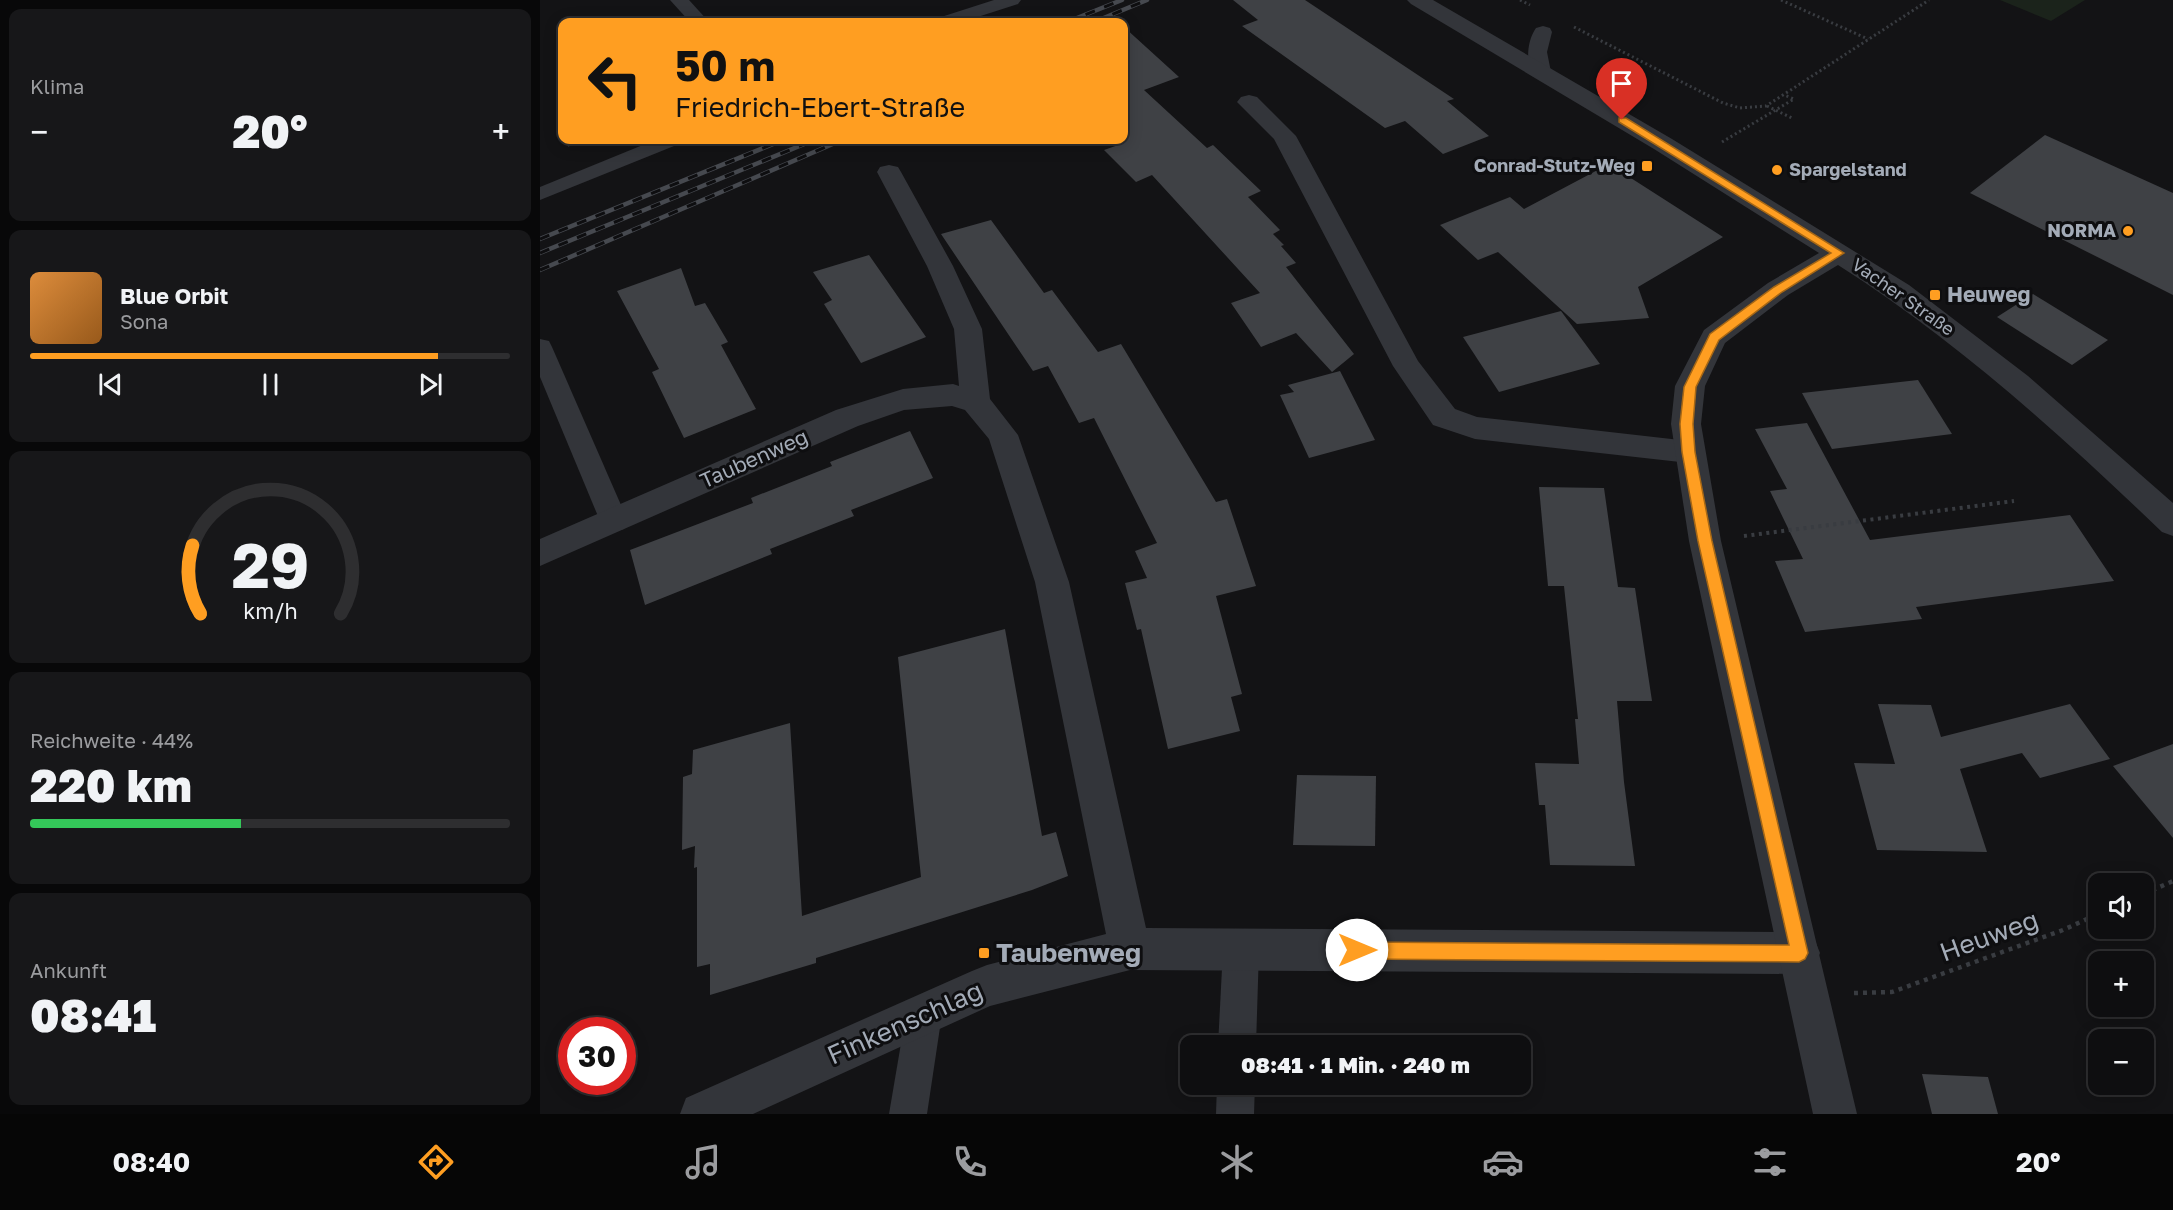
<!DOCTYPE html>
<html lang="de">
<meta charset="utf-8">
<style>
:root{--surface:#0e0e10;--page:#171719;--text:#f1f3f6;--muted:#9b9c9f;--line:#2e2e30;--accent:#ff9e21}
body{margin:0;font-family:"Golos Text",sans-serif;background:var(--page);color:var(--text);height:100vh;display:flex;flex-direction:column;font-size:22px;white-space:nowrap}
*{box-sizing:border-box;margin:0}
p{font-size:20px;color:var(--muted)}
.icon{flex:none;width:33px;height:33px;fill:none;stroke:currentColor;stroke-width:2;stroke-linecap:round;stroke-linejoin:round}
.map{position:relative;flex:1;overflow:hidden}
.sheet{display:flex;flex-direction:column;gap:9px;padding:9px;background:#080809;width:540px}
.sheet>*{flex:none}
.banner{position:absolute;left:18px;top:18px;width:570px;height:126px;border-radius:12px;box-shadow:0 3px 15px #0003,0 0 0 2px var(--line);background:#ff9e21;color:#111;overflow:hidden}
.controls{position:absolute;left:1548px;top:873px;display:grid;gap:12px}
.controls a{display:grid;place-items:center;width:66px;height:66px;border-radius:12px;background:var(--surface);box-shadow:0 3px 15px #0003,0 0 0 2px var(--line);font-size:30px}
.speed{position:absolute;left:18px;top:1017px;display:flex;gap:12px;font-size:30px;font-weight:700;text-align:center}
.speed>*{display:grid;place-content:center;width:78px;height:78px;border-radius:50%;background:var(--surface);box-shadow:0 3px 15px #0003,0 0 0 2px var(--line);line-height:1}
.speed .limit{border:9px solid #d22;background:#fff;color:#111}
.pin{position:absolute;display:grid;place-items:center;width:51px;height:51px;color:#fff;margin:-62px -26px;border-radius:50% 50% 50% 0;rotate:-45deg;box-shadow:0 0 6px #0007}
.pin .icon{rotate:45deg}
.me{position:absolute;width:66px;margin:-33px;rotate:90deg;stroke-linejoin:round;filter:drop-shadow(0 0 4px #0008)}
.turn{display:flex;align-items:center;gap:21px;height:126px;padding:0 18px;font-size:27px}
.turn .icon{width:78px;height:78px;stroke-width:2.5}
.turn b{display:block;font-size:42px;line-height:51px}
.big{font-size:45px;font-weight:800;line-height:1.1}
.sheet .card{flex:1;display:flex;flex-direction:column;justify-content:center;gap:9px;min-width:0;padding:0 21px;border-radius:12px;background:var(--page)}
.sheet .dial{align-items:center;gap:0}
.dial svg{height:156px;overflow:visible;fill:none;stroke:var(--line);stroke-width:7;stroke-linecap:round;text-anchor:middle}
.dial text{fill:var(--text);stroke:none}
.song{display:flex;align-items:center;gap:18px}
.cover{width:72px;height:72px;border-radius:9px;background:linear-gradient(135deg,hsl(30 70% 55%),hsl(30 70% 35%))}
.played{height:6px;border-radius:3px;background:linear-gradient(90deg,var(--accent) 85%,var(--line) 85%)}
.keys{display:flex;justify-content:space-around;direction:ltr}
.heat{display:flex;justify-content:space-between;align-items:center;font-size:33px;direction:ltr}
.charge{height:9px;border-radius:4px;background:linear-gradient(90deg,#34c759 44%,var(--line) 0)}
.trip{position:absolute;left:640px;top:1035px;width:351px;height:60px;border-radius:12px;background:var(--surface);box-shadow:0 3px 15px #0003,0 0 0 2px var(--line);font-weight:800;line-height:60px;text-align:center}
.tab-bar{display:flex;height:96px;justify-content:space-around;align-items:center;background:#060606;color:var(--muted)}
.tab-bar .icon{width:42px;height:42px}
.tab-bar .on{color:var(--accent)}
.tab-bar b{font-size:27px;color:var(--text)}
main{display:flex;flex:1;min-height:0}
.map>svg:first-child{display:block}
.green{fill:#1b231b}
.building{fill:#3f4145}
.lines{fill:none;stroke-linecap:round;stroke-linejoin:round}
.path-far2{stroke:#393c41;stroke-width:3;stroke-dasharray:2 3;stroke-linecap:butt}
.path-far1{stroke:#393c41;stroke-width:4;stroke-dasharray:3 4.5;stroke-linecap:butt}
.path{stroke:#393c41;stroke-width:4.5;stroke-dasharray:4 5;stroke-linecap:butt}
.service{fill:#33353a;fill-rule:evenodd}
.minor{fill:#33353a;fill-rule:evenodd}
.tertiary{fill:#33353a;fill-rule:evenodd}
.rail-casing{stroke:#46494f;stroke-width:4.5}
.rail{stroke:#0e0e10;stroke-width:3;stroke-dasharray:10;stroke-linecap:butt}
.route{fill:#ff9e21;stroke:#a66715;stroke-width:1.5}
.poi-dot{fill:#ff9e21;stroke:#0e0e10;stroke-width:2}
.labels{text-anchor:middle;stroke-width:6;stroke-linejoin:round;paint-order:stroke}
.far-poi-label{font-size:18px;font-weight:bold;fill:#a3abb7;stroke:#0e0e10;text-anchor:end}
.far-street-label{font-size:18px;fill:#a3abb7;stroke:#0e0e10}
.poi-label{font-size:21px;font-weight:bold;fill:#a3abb7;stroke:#0e0e10;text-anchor:start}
.street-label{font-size:21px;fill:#a3abb7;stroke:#0e0e10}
.near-street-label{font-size:26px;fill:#a3abb7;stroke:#0e0e10}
.near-poi-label{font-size:26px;font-weight:bold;fill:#a3abb7;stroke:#0e0e10;text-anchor:start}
</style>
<main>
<section class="sheet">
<div class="card"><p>Klima</p>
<div class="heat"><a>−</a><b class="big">20°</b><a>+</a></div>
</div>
<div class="card">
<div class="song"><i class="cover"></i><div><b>Blue Orbit</b><p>Sona</p></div></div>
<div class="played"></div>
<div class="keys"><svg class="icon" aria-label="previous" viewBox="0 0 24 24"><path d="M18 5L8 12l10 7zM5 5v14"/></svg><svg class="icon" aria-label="pause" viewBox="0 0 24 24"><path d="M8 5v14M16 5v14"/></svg><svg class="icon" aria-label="next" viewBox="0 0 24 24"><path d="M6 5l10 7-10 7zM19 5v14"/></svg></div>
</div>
<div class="card dial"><svg viewBox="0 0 100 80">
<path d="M14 69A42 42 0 1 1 86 69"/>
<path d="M14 69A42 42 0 0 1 10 34" stroke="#ff9e21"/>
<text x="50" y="56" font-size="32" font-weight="700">29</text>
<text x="50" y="72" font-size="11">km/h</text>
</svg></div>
<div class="card"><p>Reichweite · 44%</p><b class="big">220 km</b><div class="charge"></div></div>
<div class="card"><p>Ankunft</p><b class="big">08:41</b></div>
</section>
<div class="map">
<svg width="1633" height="1114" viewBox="0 0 1633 1114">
<rect width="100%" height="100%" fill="#131315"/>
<polygon class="green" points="1460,0 1545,0 1511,21"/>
<g class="building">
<polygon points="693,0 765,0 914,99 907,101 949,136 903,154 865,121 845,128 702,26 718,20"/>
<polygon points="584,27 639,77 604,90 667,148 673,145 721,191 708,197 740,230 733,234 744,245 741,246 756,263 746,267 814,354 792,372 756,333 721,347 691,303 720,293 612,175 596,182 564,150 584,143"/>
<polygon points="1505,135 1633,193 1633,295 1430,193"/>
<polygon points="1069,164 1183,237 1098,287 1109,318 1037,324 958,252 938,260 900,225 970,197 984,209"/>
<polygon points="451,220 504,293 512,290 558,352 581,344 676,502 687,499 716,586 676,596 702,694 691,697 700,731 628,749 601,629 597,630 585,583 607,578 595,551 617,543 554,418 539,423 508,366 493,371 401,234"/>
<polygon points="329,255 386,337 321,363 284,304 292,300 273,272"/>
<polygon points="141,268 155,306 165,303 188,342 181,345 216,409 144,438 112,372 119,369 77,291"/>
<polygon points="1493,294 1568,340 1532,365 1457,317"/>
<polygon points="1021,311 1060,364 959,392 923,337"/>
<polygon points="800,371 835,440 769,458 740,395 754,392 748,385"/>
<polygon points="1378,380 1412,434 1292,449 1262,393"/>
<polygon points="1267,423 1330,540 1530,515 1574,581 1376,607 1382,619 1265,632 1235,561 1263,559 1230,491 1247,489 1215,429"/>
<polygon points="370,431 393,478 311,510 314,516 230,549 232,554 105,605 90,550 213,503 211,498 292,466 290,462"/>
<polygon points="999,487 1064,488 1078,587 1095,588 1112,701 1077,701 1084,782 1095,866 1010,865 1005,805 999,805 995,763 1039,764 1035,719 1038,719 1024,586 1008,586"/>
<polygon points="465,629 502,836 516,832 528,876 492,890 276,958 276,963 170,995 170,964 157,967 157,867 154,868 155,846 142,850 143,777 152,774 153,750 250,723 262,916 381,877 358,657"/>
<polygon points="1338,704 1391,705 1401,737 1530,704 1570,759 1500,778 1482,753 1420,769 1447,852 1337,850 1314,763 1355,764"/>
<polygon points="1633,744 1633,838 1573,766"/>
<polygon points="757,775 836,776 835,846 753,845"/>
<polygon points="1382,1074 1448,1077 1458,1114 1392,1114"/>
</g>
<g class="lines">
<g class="path-far2">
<polyline points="980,0 990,5"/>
<polyline points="1241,0 1328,39"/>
<polyline points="1034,27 1183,103 1200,108 1226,106 1389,0"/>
<polyline points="1227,106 1254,119"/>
<polyline points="19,129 22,134"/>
<polyline points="26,140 31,148"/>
<polyline points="1182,142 1254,99 1244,95"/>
</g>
<polyline class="path-far1" points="1204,536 1474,501"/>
<g class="path">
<polyline points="1604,894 1633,881"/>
<polyline points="1314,993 1352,992 1523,930 1558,914"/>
</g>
<g class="service">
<polygon points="130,0 149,0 169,22 150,22"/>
<polygon points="454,0 481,0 478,4 422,22 396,22 398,18"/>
<path d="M 1003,26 L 1010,28 L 1012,32 L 1007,52 L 1011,72 L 1008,76 L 994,76 C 985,62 987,41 996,28 Z"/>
<polygon points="115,140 142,140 139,144 0,200 0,187"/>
<polygon points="0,339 9,341 12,347 88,521 84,529 74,532 64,529 60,521 0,377"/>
<polygon points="701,931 714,936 719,949 716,1046 678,1046 683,949 688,936"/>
<polygon points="384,996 397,1001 402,1014 387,1114 349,1114 366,1014 371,1001"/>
<polygon points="677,1084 715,1084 714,1114 676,1114"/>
</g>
<g class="minor">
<polygon points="709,95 717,97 756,136 878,361 915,409 937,417 1149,441 1160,444 1164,452 1160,460 1149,463 935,439 893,425 853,366 734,139 697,102 701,97"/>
<polygon points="349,165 358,167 361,172 413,266 442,329 450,399 478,435 529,582 606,928 1259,932 1274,938 1280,953 1274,968 1259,974 590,970 450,1006 213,1114 140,1114 146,1098 432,971 447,965 566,934 495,582 449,439 425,410 412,406 364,410 318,426 0,566 0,539 296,410 363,389 413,384 419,386 414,329 387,266 337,172 340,167"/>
</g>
<path class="tertiary" d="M 867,0 L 893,0 L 1132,139 L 1369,285 L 1488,376 L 1633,503 L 1633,536 L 1622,532 C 1521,435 1416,340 1298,265 L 1248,295 L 1185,343 L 1165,386 L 1161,424 L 1181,541 L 1317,1114 L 1273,1114 L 1149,541 L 1131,424 L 1135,386 L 1164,330 L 1228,283 L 1279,253 L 1114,149 L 871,4 Z"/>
<g class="rail-casing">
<g id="rail">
<polyline points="527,22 582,0"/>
<polyline points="554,22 607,0"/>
<polyline points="0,239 243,140"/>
<polyline points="0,253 274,140"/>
<polyline points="0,270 302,140"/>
</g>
</g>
<use href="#rail" class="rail"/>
</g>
<polygon class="route" points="1079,118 1086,118 1304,253 1242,292 1179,340 1156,387 1153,424 1155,452 1172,541 1268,953 1265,959 1259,962 817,959 811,956 808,950 811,944 817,942 1249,945 1158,541 1142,452 1140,424 1144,387 1170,334 1234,287 1291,253 1079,122"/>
<g class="poi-dot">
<rect x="1101" y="160" width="12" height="12" rx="3"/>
<circle cx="1237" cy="170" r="6"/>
<circle cx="1588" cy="231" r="6"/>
<rect x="1389" y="289" width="12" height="12" rx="3"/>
<rect x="438" y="947" width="12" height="12" rx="3"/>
</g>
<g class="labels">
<g class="far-poi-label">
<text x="1095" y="172">Conrad-Stutz-Weg</text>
<text x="1249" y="176" text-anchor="start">Spargelstand</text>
<text x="1576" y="237">NORMA</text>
</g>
<g class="far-street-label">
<text transform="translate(1363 297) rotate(35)" y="6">Vacher Straße</text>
</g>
<g class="poi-label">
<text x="1407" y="302">Heuweg</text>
</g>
<g class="street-label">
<text transform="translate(214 459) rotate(-24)" y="7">Taubenweg</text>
</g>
<g class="near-street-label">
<text transform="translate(1449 936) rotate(-20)" y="9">Heuweg</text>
<text transform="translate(365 1023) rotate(-24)" y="9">Finkenschlag</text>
</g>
<g class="near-poi-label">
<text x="456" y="962">Taubenweg</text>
</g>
</g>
</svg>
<div class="controls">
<a><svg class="icon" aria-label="sound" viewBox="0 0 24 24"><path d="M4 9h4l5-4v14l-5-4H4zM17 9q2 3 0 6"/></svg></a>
<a>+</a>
<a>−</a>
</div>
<div class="speed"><div class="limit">30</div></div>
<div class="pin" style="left:1082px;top:120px;background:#d93025"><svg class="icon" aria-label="arrive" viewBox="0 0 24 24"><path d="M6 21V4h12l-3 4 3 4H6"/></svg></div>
<svg class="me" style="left:817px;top:950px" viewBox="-20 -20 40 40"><circle r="19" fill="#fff"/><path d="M0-13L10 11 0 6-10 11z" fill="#ff9e21"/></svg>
<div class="trip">08:41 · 1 Min. · 240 m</div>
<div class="banner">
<div class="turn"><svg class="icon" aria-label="left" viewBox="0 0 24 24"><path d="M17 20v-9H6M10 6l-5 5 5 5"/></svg><div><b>50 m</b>Friedrich-Ebert-Straße</div></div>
</div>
</div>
</main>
<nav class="tab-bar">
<b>08:40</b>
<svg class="icon on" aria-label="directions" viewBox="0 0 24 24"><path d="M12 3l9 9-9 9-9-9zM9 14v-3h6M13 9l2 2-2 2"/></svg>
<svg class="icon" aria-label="music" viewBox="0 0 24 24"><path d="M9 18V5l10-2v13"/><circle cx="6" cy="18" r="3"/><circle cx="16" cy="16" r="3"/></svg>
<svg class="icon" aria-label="phone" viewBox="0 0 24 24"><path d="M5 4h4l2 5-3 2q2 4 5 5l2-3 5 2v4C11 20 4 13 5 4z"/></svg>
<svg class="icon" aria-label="climate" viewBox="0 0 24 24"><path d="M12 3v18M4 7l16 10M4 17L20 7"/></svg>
<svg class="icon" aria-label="car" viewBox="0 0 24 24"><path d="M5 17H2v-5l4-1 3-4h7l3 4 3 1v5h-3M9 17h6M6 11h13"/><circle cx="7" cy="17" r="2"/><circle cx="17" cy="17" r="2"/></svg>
<svg class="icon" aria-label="filters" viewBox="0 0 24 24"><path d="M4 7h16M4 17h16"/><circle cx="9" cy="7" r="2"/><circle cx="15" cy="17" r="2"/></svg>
<b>20°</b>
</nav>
